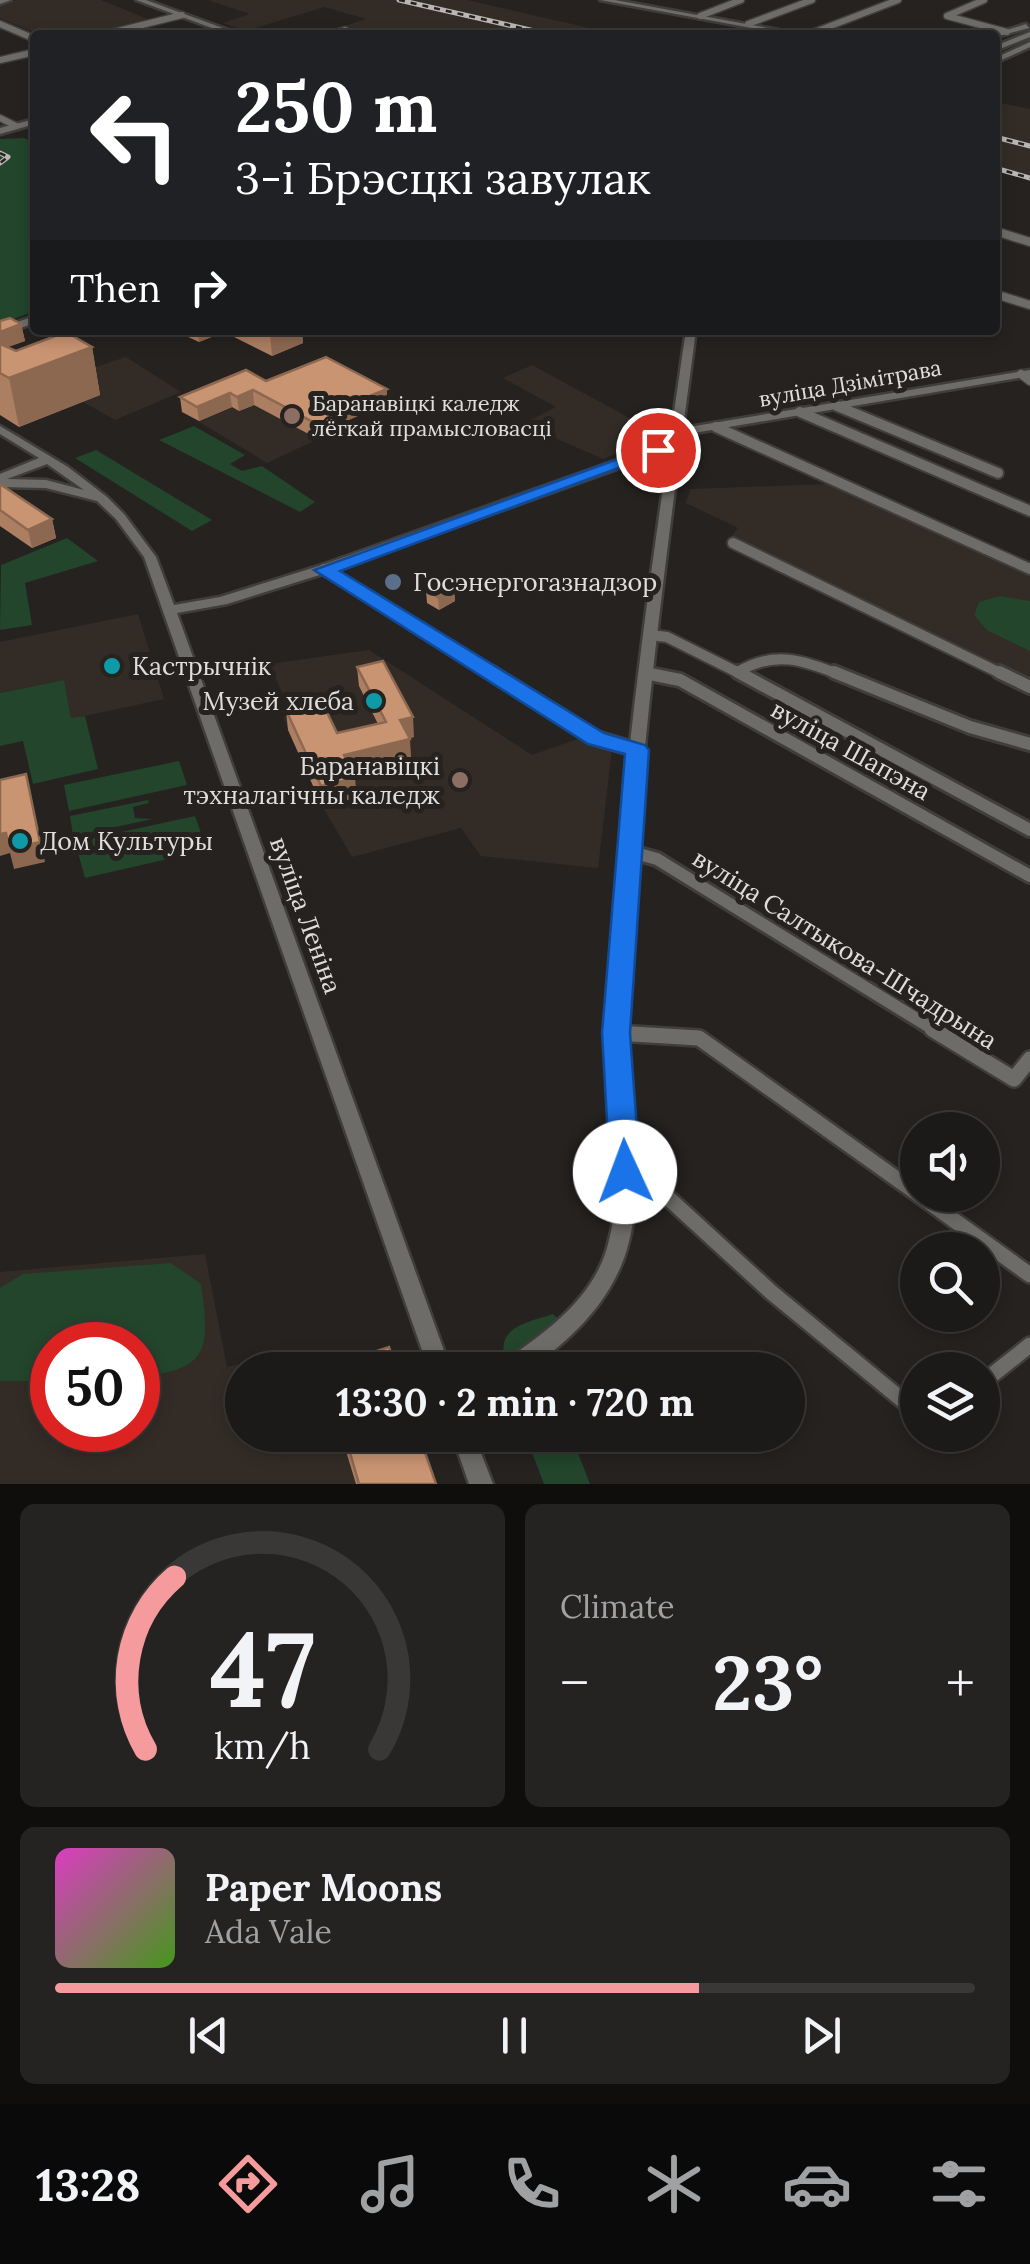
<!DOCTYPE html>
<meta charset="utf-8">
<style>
:root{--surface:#1c1a18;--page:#252321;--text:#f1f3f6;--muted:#a0a1a2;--line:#3a3837;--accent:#f59b9d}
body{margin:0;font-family:Lora,serif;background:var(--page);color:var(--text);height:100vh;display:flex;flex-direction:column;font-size:38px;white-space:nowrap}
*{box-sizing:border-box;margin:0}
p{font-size:32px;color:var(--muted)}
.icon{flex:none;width:55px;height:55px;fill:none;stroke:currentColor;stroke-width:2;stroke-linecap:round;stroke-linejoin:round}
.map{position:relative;height:1484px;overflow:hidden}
.sheet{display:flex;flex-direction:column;gap:20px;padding:20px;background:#0f0e0d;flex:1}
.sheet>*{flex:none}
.hud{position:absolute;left:30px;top:30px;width:970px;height:305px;border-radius:10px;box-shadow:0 5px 15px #0003,0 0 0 2px var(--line);background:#202124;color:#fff;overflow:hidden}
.fabs{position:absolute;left:900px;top:1112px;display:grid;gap:20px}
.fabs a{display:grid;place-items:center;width:100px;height:100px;border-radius:50%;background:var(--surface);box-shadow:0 5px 15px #0003,0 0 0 2px var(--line);font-size:50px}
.speed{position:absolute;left:30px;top:1322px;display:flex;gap:20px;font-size:50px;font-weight:700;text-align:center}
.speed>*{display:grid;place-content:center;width:130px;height:130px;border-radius:50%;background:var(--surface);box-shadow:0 5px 15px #0003,0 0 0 2px var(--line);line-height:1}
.speed .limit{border:15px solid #d22;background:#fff;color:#111}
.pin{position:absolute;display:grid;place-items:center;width:85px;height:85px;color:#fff;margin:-42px;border:5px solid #fff;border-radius:50%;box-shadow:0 2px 10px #0007}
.me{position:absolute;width:110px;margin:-55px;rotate:358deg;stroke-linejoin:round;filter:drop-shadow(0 0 8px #0008)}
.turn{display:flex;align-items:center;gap:35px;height:210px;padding:0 40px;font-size:45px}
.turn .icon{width:130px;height:130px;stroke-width:2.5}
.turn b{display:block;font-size:70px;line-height:85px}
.then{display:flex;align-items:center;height:95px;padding:0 40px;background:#0003;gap:20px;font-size:38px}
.big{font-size:75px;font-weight:800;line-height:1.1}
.sheet .tile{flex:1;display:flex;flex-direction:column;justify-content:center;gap:15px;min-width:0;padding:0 35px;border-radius:15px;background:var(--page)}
.sheet .dial{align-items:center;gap:0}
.dial svg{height:260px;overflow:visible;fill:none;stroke:var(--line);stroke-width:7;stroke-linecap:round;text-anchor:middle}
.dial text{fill:var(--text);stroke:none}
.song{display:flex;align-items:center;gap:30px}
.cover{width:120px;height:120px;border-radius:15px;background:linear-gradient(135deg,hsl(310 70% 55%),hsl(100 70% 35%))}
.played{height:10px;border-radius:5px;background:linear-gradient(90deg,var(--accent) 70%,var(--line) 70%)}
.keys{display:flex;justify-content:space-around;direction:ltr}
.heat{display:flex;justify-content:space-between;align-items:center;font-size:55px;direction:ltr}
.sheet .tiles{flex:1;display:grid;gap:20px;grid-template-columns:1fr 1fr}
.tile:last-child{grid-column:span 2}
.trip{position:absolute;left:225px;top:1352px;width:580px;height:100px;border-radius:50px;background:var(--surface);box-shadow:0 5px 15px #0003,0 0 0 2px var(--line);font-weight:800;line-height:100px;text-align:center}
.tab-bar{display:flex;height:160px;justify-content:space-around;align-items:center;background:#0b0a0a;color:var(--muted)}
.tab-bar .icon{width:70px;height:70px}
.tab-bar .on{color:var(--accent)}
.tab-bar b{font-size:45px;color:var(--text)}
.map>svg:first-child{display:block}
.built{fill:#332c26;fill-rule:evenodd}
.green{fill:#22452b}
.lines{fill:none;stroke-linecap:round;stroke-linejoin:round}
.street-far4-casing{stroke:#403e3d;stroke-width:9}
.street-far3-casing{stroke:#403e3d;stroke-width:11}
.street-far2-casing{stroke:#403e3d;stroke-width:14}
.street-far1-casing{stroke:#403e3d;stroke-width:18}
.street-casing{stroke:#403e3d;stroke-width:20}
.secondary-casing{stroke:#403e3d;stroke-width:5}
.street-far4{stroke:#6e6c69;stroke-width:6}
.street-far3{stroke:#6e6c69;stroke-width:8}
.street-far2{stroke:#6e6c69;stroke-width:10}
.street-far1{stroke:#6e6c69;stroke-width:12}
.street{stroke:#6e6c69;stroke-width:15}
.secondary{fill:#6e6c69;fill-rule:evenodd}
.rail-casing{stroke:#b9b6b5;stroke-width:5}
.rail{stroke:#252220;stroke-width:2.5;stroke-dasharray:6;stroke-linecap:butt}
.wall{fill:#ad7f62}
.shaded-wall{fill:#8d6850}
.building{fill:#c99472;stroke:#8d6850;stroke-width:2.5}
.route{fill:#1a73e8;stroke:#114b97;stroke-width:2.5}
.education-dot{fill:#8d6e63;stroke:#252220;stroke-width:4}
.service-dot{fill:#5c6f8a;stroke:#252220;stroke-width:4}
.culture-dot{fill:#0f9aa8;stroke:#252220;stroke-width:4}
.labels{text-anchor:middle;stroke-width:10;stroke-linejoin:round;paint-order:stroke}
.far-street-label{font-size:22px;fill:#e0dedd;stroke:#252220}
.far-poi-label{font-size:22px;fill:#e0dedd;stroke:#252220;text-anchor:start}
.poi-label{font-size:25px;fill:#e0dedd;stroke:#252220;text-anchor:start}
.street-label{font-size:25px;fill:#e0dedd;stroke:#252220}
</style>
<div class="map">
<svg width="1030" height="1484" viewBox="0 0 1030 1484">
<rect width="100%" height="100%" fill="#252220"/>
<g class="built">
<polygon points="16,0 101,0 150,20 87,35 40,35 0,18 0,4"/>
<polygon points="208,0 467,0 620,35 333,35 347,30 339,28 366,19 324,7 246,31 223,23 250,14"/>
<polygon points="995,102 1030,109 1030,180 995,170"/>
<polygon points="126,357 181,392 115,420 83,402 69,376"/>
<polygon points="532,365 657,433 655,437 603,459 523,424 556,407 503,378"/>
<polygon points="248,384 335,431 267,463 181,411"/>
<polygon points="828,484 1030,572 1030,683 731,537 738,528 686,503 690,489"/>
<polygon points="138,614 164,699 71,719 64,680 0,693 0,642"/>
<polygon points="369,650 532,755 583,737 612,749 598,868 481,856 461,828 352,857 322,806 283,717 292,714 269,664"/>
<path d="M 205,1254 L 227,1367 L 244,1363 L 246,1370 L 242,1370 L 242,1435 L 341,1435 L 356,1484 L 0,1484 L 0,1272 ZM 52,1345 L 138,1345 L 138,1430 L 52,1430 Z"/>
</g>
<g class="green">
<polygon points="24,138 35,143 35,311 0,324 0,139"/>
<polygon points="194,426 245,455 230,464 242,471 262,466 315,502 300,512 159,440"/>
<polygon points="96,450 212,520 192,531 75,458"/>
<polygon points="67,538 98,561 25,583 32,625 0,630 1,565"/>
<polygon points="1000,596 1030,601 1030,651 987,630 974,615 979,602"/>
<polygon points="64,680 71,718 85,716 98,769 33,784 23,741 0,746 0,693"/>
<polygon points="179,761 187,785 69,811 64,785"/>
<polygon points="148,800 149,803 133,807 135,818 153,819 73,836 70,816"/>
<polygon points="195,816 207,850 85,878 75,842"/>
<path d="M 171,1263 L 201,1284 C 210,1348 210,1371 138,1376 L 138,1345 L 52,1345 L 52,1381 L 0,1381 L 0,1288 L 23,1274 Z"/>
<path d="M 553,1314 L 560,1321 L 505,1358 C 496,1326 530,1322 553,1314 Z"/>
<polygon points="532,1435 571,1435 590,1484 544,1484 529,1445"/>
</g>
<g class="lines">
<g class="street-far4-casing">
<g id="street-far4">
<polyline points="984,0 947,16 1007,32"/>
<polyline points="700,16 741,0"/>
<polyline points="0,24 35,39"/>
<polyline points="748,24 812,0"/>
<polyline points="102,35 182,15"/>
<polyline points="329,35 345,30"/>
<polyline points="807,35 898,0"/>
<polyline points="0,60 35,52"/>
<polyline points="0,118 16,126"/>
</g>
</g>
<g class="street-far3-casing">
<g id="street-far3">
<polyline points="995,231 1030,242"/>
<polyline points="995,294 1030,305"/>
<polyline points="1021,374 1030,381"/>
</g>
</g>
<g class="street-far2-casing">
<g id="street-far2">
<polyline points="837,406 998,473"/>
<polyline points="800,412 1030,511"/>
<polyline points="716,427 1030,569"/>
<polyline points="733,543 1004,675"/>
<polyline points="324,569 494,675"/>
<polyline points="650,635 667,637 743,675"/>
<path d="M 738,672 C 774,650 804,660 840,675"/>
<polyline points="645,673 653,675"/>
</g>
</g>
<g class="street-far1-casing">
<g id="street-far1">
<polyline points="490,672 596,738 637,750"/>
<polyline points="738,672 1030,830"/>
<polyline points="834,672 970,727 1030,744"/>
<polyline points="999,672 1030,687"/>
<polyline points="645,673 680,680 1030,876"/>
<polyline points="628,851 657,859 936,1031"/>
</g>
</g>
<g class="street-casing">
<g id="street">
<polyline points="932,1029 1014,1079 1030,1059"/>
<polyline points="616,1033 699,1038 918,1194"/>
<polyline points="625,1172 640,1174 653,1184 771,1292 918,1413"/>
<polyline points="919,1195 1030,1275"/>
<polyline points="982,1383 1030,1345"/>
</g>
</g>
<g class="secondary-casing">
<g id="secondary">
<polygon points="0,0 11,0 0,4"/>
<polygon points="136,0 146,0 242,35 231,35"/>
<polygon points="600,0 615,0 806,35 790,35"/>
<polygon points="1026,24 1029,28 995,37 995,35 991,35"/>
<polygon points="1030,32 1030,37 995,51 995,46"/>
<polygon points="1030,42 1030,47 995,63 995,58"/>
<polygon points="35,119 35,124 0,134 0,128"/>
<polygon points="35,316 35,323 0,335 0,328"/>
<path d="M 686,330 L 696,330 L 683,428 L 1030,370 L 1030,376 L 682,435 C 657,625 634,816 626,1007 C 623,1087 650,1170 627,1249 C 614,1293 583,1328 547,1356 C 541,1360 534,1367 528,1369 C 520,1372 507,1370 498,1370 L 501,1363 C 544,1334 592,1300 607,1248 C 630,1168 604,1086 608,1005 C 618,820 641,637 668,454 L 659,454 L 329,572 L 227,604 L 177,613 L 451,1370 L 429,1370 L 144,557 L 116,519 L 97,501 L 46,488 L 0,487 L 0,474 L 39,458 L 0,434 L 0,426 L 68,467 L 107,497 L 124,514 L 156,557 L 174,605 L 220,597 L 319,566 L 654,447 L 669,446 ZM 47,464 L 84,490 L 46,480 L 7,479 Z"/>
<polygon points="452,1435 474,1435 493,1484 469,1484"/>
</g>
</g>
<use href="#street-far4" class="street-far4"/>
<use href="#street-far3" class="street-far3"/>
<use href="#street-far2" class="street-far2"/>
<use href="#street-far1" class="street-far1"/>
<use href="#street" class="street"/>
<use href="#secondary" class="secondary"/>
<g class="rail-casing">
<g id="rail">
<polyline points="399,0 552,35"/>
<polyline points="995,137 1030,146"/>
<polyline points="0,153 8,157 0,163"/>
<polyline points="995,168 1030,178"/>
</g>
</g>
<use href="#rail" class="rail"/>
</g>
<g class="wall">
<polygon points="0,321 21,324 25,341 7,347 16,351 92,347 100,395 19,427 0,415"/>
<polygon points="186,330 302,330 303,343 272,356 224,332 199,342 186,336"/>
<polygon points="266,381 387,403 335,426 335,431 318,439 254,405 239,411 232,407 199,421 182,412 180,397"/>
<polygon points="0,484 52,519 56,538 32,548 0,526"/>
<polygon points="454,588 455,601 439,610 427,603 426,590"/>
<polygon points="357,667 414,737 409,738 411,759 353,773 355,778 356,798 322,806 288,730 286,710 337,733 378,724 359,686"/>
<polygon points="341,1435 419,1435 436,1484 356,1484"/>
</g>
<g class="shaded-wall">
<polygon points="21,324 25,341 0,350 0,332"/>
<polygon points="197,330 224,330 224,332 199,342"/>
<polygon points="280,330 302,330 303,343 272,356 270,334"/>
<polygon points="92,347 100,395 19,427 9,378"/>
<polygon points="387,389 387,403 335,426 335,431 318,439 317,424 328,413"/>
<polygon points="253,390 254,405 239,411 237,397"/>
<polygon points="230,393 232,407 199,421 197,407"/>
<polygon points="52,519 56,538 32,548 28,530"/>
<polygon points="454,588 455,601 439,610 438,597"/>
<polygon points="413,717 414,737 401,740 400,720"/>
<polygon points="410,739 411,759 345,775 344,755"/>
<polygon points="26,774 45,862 14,869 10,853 0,856 0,834"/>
<polygon points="355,778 356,798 322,806 321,786"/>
</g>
<g class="building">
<polygon points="10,318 21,324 0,332 0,321"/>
<polygon points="263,330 280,330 270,334"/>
<polygon points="66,332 92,347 9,378 0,373 0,344 16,351"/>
<polygon points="326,357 387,389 328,413 334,417 317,424 253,390 237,397 230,393 197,407 180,397 246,370 266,381"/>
<polygon points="0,484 52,519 28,530 0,510"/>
<polygon points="442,581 454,588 438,597 426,590"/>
<polygon points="383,661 413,717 400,720 410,739 344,755 355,778 321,786 286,710 322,702 337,733 386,722 357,667"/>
<polygon points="26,774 40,842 9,849 6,833 0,834 0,780"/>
<polygon points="389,1347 397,1370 325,1370 324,1368"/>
<polygon points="345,1435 419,1435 436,1484 359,1484"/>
</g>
<polygon class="route" points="651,447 667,450 340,571 604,733 645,745 649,750 630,1033 640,1172 635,1180 625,1184 614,1180 610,1172 602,1033 625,754 588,744 314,570"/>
<g class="education-dot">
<circle cx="292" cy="416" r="10"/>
<circle cx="460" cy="780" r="10"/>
</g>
<circle class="service-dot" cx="393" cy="582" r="10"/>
<g class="culture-dot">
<circle cx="112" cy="666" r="10"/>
<circle cx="374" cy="701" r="10"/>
<circle cx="20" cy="841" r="10"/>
</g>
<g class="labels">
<g class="far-street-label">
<text transform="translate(850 383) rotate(-10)" y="8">вуліца Дзімітрава</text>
</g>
<g class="far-poi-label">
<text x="312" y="411">Баранавіцкі каледж<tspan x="312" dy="25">лёгкай прамысловасці</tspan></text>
</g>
<g class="poi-label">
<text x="413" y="591">Госэнергогазнадзор</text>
<text x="132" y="675">Кастрычнік</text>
<text x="354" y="710" text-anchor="end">Музей хлеба</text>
<text x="440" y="775" text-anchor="end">Баранавіцкі<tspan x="440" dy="29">тэхналагічны каледж</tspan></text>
<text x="40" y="850">Дом Культуры</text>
</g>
<g class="street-label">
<text transform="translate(851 750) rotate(29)" y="9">вуліца Шапэна</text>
<text transform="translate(306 915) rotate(70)" y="9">вуліца Леніна</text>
<text transform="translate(845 949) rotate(32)" y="9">вуліца Салтыкова-Шчадрына</text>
</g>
</g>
</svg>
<div class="fabs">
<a><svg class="icon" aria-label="sound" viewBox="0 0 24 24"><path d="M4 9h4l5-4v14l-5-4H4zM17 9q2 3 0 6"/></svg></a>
<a><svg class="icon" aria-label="search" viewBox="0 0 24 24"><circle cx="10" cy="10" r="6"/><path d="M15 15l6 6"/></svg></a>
<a><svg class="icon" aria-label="layers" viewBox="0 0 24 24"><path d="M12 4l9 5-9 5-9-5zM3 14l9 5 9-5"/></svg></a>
</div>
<div class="speed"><div class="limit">50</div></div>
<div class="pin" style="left:658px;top:450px;background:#d93025"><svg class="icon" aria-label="arrive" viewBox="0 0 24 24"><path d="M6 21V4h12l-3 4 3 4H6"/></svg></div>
<svg class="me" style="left:625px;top:1172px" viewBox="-20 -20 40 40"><circle r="19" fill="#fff"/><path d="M0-13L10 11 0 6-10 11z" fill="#1a73e8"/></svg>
<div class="trip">13:30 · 2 min · 720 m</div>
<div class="hud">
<div class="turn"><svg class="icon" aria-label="left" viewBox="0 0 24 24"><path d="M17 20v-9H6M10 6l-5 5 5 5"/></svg><div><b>250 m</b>3-і Брэсцкі завулак</div></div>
<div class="then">Then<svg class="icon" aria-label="right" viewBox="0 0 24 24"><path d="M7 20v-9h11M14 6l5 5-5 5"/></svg></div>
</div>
</div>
<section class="sheet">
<div class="tiles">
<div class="tile dial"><svg viewBox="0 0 100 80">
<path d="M14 69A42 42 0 1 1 86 69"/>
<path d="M14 69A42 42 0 0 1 23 16" stroke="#f59b9d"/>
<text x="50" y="56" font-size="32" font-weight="700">47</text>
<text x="50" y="72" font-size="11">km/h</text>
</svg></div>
<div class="tile"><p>Climate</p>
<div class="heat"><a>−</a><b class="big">23°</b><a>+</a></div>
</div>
<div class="tile">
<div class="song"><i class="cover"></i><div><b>Paper Moons</b><p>Ada Vale</p></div></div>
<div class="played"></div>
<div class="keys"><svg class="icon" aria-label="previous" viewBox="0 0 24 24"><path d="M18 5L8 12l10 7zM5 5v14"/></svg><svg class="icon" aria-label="pause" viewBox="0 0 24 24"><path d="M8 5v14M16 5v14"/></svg><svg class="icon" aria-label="next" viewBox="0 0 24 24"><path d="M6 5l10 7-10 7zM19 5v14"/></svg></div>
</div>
</div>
</section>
<nav class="tab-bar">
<b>13:28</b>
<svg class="icon on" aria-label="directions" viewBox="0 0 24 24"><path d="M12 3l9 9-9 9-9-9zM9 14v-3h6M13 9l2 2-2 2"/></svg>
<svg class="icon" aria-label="music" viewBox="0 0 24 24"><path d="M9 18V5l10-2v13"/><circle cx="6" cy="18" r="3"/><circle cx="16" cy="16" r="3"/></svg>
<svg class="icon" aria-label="phone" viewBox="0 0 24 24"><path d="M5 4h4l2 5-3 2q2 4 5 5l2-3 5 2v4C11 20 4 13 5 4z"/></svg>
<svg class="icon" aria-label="climate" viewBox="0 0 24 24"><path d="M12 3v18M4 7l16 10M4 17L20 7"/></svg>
<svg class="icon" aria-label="car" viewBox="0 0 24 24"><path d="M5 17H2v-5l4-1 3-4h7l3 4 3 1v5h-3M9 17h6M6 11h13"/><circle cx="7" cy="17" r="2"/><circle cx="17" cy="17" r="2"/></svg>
<svg class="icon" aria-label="filters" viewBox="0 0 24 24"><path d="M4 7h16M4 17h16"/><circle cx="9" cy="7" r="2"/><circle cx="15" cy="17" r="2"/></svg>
</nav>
